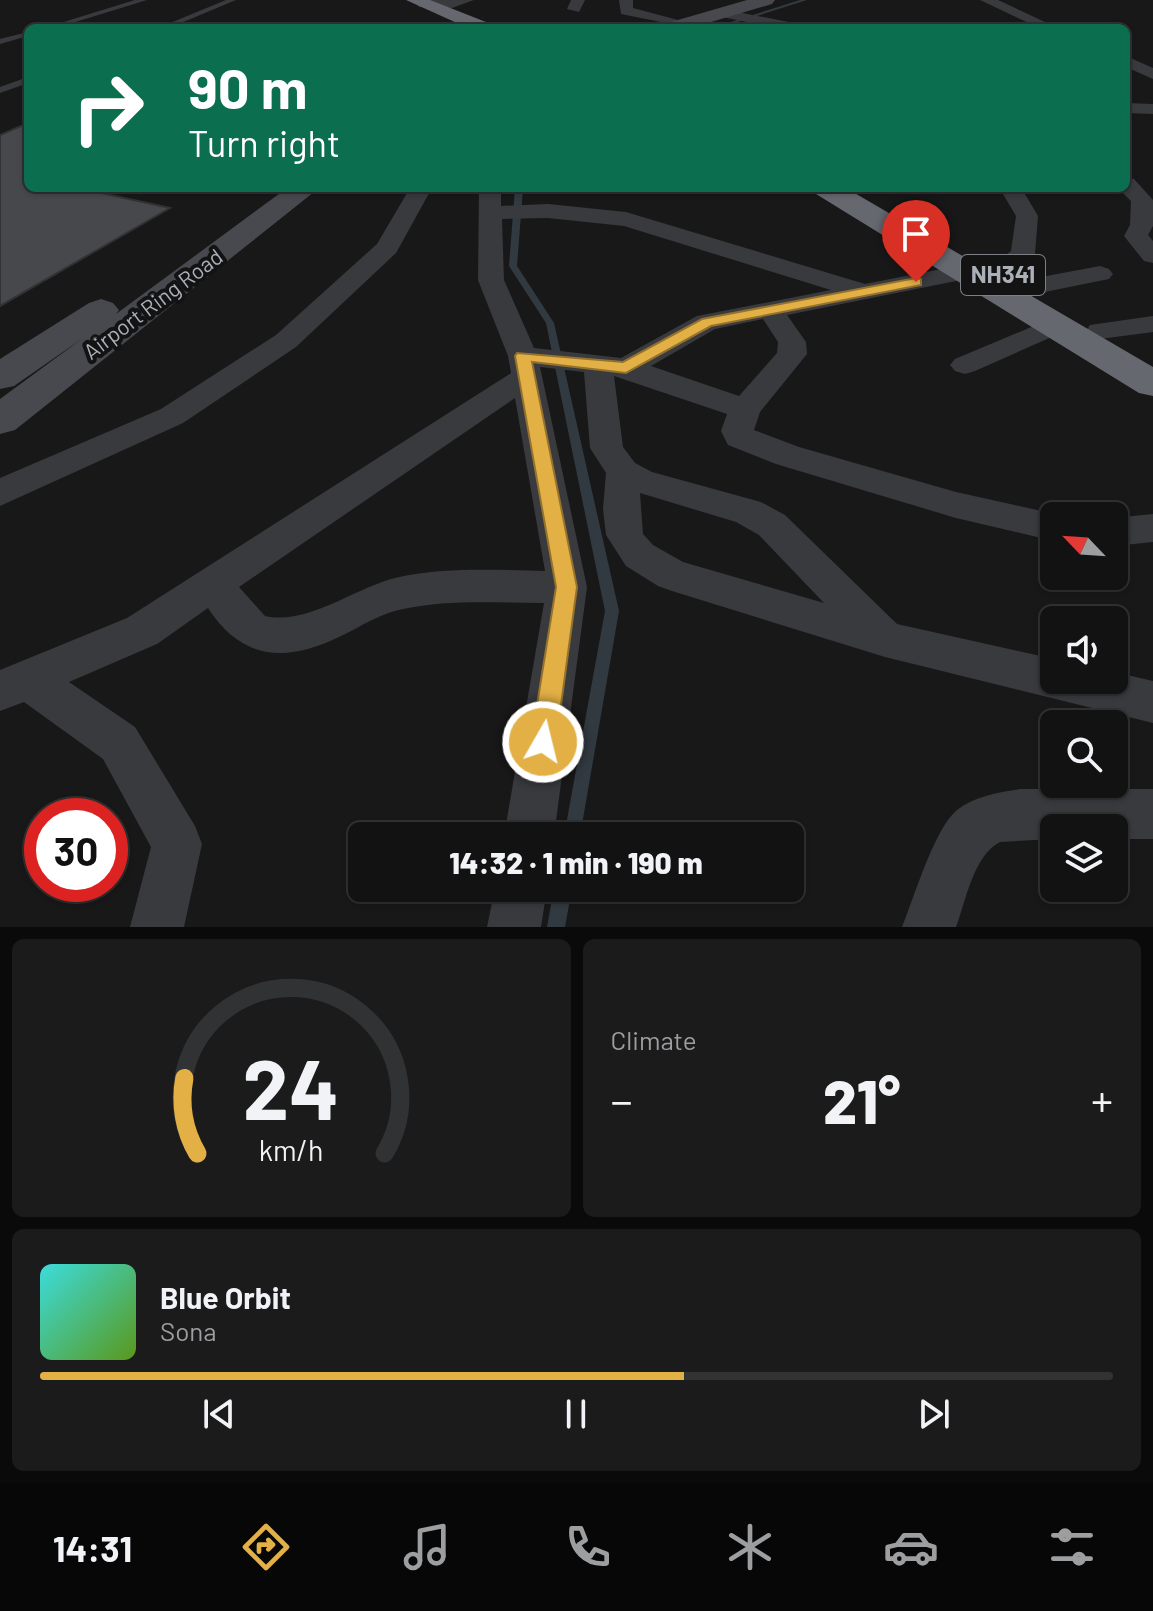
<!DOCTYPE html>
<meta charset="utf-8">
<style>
:root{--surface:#121213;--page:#1b1b1c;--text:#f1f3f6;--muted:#9c9ea0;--line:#313233;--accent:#e3b046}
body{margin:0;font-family:Barlow,sans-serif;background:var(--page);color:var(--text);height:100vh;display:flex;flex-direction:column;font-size:30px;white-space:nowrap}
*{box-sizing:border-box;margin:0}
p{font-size:26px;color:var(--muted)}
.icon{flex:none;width:44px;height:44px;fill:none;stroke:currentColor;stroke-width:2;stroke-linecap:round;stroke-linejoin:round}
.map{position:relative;height:927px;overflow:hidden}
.panel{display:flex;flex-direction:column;gap:12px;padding:12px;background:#0a0a0a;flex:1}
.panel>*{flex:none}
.banner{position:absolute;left:24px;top:24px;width:1106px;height:168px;border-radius:12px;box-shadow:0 2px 6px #0004,0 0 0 2px var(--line);background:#0b6e4f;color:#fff;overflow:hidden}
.needle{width:52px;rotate:295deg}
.fabs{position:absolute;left:1040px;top:502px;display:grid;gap:16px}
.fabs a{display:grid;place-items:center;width:88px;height:88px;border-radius:12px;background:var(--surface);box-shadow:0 2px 6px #0004,0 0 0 2px var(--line);font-size:40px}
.speed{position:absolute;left:24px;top:798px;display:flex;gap:16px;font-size:40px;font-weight:700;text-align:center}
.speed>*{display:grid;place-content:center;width:104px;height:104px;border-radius:50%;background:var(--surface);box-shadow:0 2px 6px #0004,0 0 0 2px var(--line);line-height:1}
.speed .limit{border:12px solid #d22;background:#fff;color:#111}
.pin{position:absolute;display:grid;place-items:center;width:68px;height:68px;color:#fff;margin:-82px -34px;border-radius:50% 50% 50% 0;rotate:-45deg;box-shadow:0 0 8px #0007}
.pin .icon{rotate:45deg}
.me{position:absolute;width:88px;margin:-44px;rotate:8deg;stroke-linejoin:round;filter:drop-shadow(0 0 6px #0008)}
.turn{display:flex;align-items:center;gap:28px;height:168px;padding:0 32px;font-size:36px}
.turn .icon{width:104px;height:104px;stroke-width:2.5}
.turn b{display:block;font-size:56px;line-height:68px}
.big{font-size:60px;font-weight:800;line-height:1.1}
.panel .tile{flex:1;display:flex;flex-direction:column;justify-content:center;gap:12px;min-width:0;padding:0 28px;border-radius:12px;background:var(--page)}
.panel .dial{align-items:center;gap:0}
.dial svg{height:208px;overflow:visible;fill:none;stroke:var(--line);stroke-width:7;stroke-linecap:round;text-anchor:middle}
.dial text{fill:var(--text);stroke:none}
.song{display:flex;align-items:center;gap:24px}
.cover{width:96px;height:96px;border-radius:12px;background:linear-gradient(135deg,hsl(180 70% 55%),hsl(90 70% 35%))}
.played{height:8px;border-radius:4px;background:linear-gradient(90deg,var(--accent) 60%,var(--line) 60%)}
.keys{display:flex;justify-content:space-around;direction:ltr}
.heat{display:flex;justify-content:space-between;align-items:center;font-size:44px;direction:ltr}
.panel .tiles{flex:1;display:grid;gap:12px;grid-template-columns:1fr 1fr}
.tile:last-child{grid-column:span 2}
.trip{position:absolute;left:348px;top:822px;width:456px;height:80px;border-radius:12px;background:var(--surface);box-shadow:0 2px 6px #0004,0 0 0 2px var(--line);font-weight:800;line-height:80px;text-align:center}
.dock{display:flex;height:128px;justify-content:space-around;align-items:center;background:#070708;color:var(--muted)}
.dock .icon{width:56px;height:56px}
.dock .on{color:var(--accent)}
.dock b{font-size:36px;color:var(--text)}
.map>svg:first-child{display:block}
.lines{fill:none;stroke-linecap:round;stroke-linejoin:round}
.stream{fill:#323a41;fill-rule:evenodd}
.building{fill:#47484c;stroke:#323235;stroke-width:2}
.lane{fill:#393a3e;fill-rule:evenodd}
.street{fill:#393a3e;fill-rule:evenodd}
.secondary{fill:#47494e;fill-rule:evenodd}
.highway{fill:#65686f;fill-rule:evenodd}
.route{fill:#e3b046;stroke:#94722e;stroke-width:2}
.labels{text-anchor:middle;stroke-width:8;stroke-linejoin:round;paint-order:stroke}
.far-street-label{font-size:22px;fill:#abafb8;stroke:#131314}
.shield{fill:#131314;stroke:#7d8087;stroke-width:2}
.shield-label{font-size:24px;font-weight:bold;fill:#abafb8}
</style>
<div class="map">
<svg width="1153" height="927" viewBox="0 0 1153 927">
<rect width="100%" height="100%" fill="#181819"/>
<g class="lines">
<g class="stream">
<polygon points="800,0 807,0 719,28 712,28"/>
<polygon points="515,188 523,188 517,266 554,323 619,611 580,836 564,836 605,611 546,323 509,266"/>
<polygon points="554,888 572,888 565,927 547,927"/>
</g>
</g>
<polygon class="building" points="28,123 28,188 79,188 170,208 0,306 0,135"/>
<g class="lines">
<g class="lane">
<polygon points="135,0 147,0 56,28 44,28"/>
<polygon points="226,0 236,0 169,28 158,28"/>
<polygon points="28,32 28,36 0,44 0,39"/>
<polygon points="28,77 28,83 0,93 0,87"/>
</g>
<g class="street">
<polygon points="424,0 474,0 452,8 419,7 417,4"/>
<polygon points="571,0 585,0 579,12 567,9"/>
<polygon points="619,0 633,0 633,8 678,20 671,24 621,14"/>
<polygon points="980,0 998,0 1058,28 1039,28"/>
<polygon points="722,9 799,24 806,28 777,28 717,16 717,10"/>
<polygon points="1126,56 1153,68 1153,79 1126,67"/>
<polygon points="1126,103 1153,104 1153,114 1126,113"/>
<polygon points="1126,178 1134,179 1153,200 1153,226 1148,235 1153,241 1153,263 1144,261 1124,236 1130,225 1131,201 1118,188 1126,188"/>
<polygon points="410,188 432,188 396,253 296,347 183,423 0,506 0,478 161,409 276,335 377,244"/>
<path d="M 479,188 L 501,188 L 501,206 L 548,204 L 626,212 L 865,284 L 967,264 L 976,267 L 980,272 L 976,277 L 787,315 L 806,342 L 807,354 L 760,412 L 754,430 L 799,447 L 956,492 L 1064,516 L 1054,516 L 1054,541 L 956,518 L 776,464 L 728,445 L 721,431 L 727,414 L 614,376 L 623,447 L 635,463 L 652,472 L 761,502 L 785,515 L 897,624 L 1054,659 L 1054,680 L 1114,680 L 1114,672 L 1153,681 L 1153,723 L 885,657 L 672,591 L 658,586 L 626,566 L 606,535 L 603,509 L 606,473 L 590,448 L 584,372 L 540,367 L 587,587 L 554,836 L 504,836 L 544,603 C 498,603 449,599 403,609 C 381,613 362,626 341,636 C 288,662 243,662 208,608 L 157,644 L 69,682 L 135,727 L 195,826 L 202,844 L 184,927 L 130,927 L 151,847 L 103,759 L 24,702 L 0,711 L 0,670 L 127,618 L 511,373 L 508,356 L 478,280 ZM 548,218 L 624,226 L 831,290 L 697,316 L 621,358 L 534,348 L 504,280 L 502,219 ZM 763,319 L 778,342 L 777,353 L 739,396 L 651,366 L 715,329 ZM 515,398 L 545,571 C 498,570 450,567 404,576 C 358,584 311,626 265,616 L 239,587 ZM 640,493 L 736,522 L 759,535 L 824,603 L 683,562 L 653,545 L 643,534 Z"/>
<polygon points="1016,188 1022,189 1038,216 1035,254 1007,277 989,277 985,272 1011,251 1016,216 1003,194 1006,189"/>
<polygon points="1100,266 1109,269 1113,274 1109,279 1025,296 1016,294 1012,288 1016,282 1025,280"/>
<polygon points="1153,316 1153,332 1100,339 1090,337 1086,331 1090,325"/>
<polygon points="1055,317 1065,319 1069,325 1065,331 975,371 965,374 955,371 950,365 955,359"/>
<polygon points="1153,514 1153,542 1114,546 1114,518"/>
<path d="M 1021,789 L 1153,789 L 1153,839 L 1114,839 L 1114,828 L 1054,828 L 1054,839 L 1000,842 C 973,856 966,901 956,927 L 902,927 C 914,898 934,829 957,810 C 974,796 1000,792 1021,789 Z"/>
<polygon points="495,888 547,888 541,927 487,927"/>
</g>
<g class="secondary">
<polygon points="747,0 775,0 772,4 691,28 662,28 664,24"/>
<polygon points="287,188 319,188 15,430 0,434 0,399 83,338 14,386 0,389 0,359 89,303 101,299 113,303 119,310 116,314"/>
</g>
<g class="highway">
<polygon points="406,0 430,0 491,24 493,28 468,28"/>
<polygon points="812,188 846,188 1153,367 1153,396 1139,393 816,194"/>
</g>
</g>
<polygon class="route" points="916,278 921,279 921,285 711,326 626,373 532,362 577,587 556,742 552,751 543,754 535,751 531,742 556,587 515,356 517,353 623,362 702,319"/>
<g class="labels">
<g class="far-street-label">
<text transform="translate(153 304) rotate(-37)" y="8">Airport Ring Road</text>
</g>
<rect class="shield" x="961" y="255" width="84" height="40" rx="6"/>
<g class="shield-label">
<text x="1003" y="283">NH341</text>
</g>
</g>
</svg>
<div class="fabs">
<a><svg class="needle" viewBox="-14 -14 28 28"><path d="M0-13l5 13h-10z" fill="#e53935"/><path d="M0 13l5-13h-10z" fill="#9c9ea0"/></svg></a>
<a><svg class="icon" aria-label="sound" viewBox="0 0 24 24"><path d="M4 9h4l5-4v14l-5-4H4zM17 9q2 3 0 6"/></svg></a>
<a><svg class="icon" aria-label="search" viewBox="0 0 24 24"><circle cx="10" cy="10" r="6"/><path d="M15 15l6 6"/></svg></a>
<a><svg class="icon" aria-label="layers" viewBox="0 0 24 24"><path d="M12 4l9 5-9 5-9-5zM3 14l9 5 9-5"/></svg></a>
</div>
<div class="speed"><div class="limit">30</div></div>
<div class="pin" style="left:916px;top:282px;background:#d93025"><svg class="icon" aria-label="arrive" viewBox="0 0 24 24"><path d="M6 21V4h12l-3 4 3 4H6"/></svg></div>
<svg class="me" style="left:543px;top:742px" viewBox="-20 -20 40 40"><circle r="17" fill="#e3b046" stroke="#fff" stroke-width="3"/><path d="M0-11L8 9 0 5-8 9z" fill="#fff"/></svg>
<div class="trip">14:32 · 1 min · 190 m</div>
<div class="banner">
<div class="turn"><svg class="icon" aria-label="right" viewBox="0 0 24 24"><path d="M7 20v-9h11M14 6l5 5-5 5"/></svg><div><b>90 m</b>Turn right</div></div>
</div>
</div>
<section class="panel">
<div class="tiles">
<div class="tile dial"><svg viewBox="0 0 100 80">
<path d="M14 69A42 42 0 1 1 86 69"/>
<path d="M14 69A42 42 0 0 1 9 40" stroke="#e3b046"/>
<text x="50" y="56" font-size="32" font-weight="700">24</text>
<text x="50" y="72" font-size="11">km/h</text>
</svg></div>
<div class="tile"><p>Climate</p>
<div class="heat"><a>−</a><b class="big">21°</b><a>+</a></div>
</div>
<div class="tile">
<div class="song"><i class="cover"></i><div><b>Blue Orbit</b><p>Sona</p></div></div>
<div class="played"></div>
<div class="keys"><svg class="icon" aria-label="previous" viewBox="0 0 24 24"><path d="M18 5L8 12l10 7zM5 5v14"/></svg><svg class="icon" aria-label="pause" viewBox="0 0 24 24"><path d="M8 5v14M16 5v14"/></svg><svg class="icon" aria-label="next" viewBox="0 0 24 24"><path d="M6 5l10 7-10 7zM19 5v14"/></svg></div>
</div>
</div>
</section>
<nav class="dock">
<b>14:31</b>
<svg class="icon on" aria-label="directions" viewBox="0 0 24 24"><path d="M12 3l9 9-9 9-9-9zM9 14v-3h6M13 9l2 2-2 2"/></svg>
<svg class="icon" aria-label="music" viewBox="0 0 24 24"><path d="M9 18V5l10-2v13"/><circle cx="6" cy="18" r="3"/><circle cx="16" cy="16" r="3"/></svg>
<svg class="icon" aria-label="phone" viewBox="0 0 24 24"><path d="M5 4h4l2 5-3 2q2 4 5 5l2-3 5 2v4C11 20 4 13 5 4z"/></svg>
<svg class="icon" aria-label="climate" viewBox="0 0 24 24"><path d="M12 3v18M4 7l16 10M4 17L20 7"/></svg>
<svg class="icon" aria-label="car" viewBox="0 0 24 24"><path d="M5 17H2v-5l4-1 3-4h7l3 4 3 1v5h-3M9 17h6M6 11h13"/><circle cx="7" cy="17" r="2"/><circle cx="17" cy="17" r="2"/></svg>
<svg class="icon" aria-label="filters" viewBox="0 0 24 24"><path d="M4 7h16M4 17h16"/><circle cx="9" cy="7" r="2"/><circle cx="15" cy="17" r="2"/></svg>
</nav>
